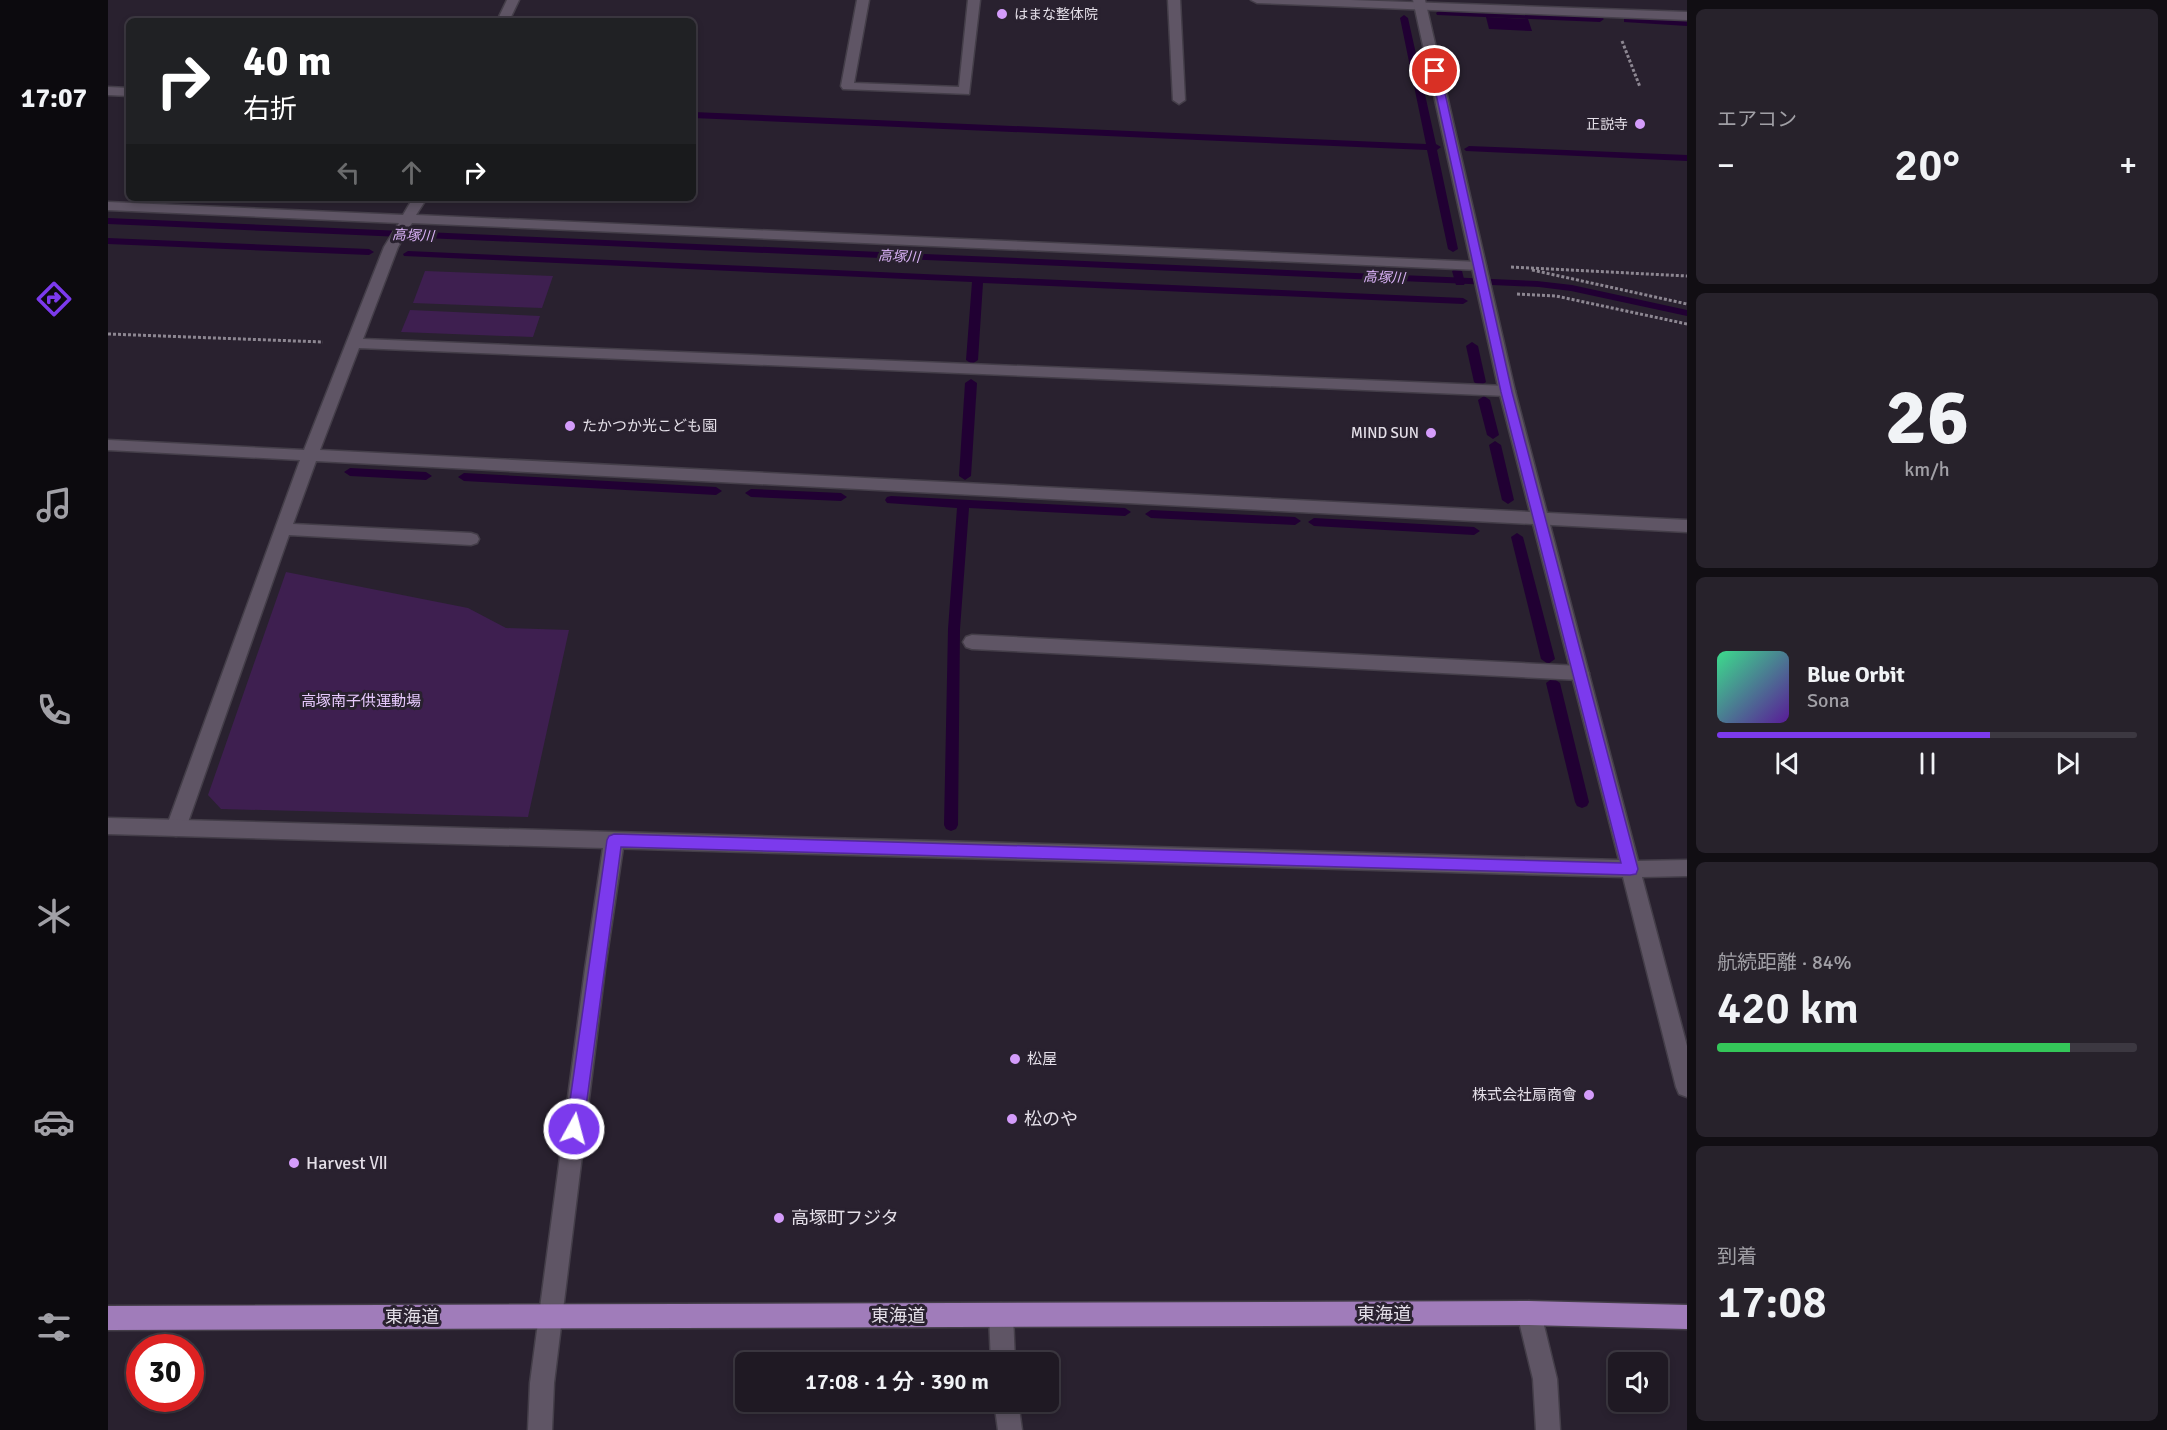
<!DOCTYPE html>
<html lang="ja">
<meta charset="utf-8">
<style>
:root{--surface:#1f1923;--page:#27222b;--text:#f1f3f6;--muted:#a1a0a6;--line:#3c3841;--accent:#7c3aed}
body{margin:0;font-family:Signika,"Noto Sans JP",sans-serif;background:var(--page);color:var(--text);height:100vh;display:flex;flex-direction:column;font-size:22px;white-space:nowrap}
*{box-sizing:border-box;margin:0}
p{font-size:20px;color:var(--muted)}
.icon{flex:none;width:33px;height:33px;fill:none;stroke:currentColor;stroke-width:2;stroke-linecap:round;stroke-linejoin:round}
.map{position:relative;flex:1;overflow:hidden}
.side{display:flex;flex-direction:column;gap:9px;padding:9px;background:#110e13;width:480px}
.side>*{flex:none}
.top-card{position:absolute;left:18px;top:18px;width:570px;height:183px;border-radius:9px;box-shadow:0 3px 9px #0003,0 0 0 2px var(--line);background:#202124;color:#fff;overflow:hidden}
.fabs{position:absolute;left:1500px;top:1352px;display:grid;gap:12px}
.fabs a{display:grid;place-items:center;width:60px;height:60px;border-radius:9px;background:var(--surface);box-shadow:0 3px 9px #0003,0 0 0 2px var(--line);font-size:30px}
.speed{position:absolute;left:18px;top:1334px;display:flex;gap:12px;font-size:30px;font-weight:700;text-align:center}
.speed>*{display:grid;place-content:center;width:78px;height:78px;border-radius:50%;background:var(--surface);box-shadow:0 3px 9px #0003,0 0 0 2px var(--line);line-height:1}
.speed .limit{border:9px solid #d22;background:#fff;color:#111}
.pin{position:absolute;display:grid;place-items:center;width:51px;height:51px;color:#fff;margin:-26px;border:3px solid #fff;border-radius:50%;box-shadow:0 2px 6px #0007}
.me{position:absolute;width:66px;margin:-33px;rotate:7deg;stroke-linejoin:round;filter:drop-shadow(0 0 4px #0008)}
.turn{display:flex;align-items:center;gap:21px;height:126px;padding:0 18px;font-size:27px}
.turn .icon{width:78px;height:78px;stroke-width:2.5}
.turn b{display:block;font-size:42px;line-height:51px}
.lanes{display:flex;align-items:center;height:57px;padding:0 18px;background:#0003;justify-content:center;gap:30px;direction:ltr}
.lanes .off{opacity:.35}
.big{font-size:45px;font-weight:600;line-height:1.1}
.side .tile{flex:1;display:flex;flex-direction:column;justify-content:center;gap:9px;min-width:0;padding:0 21px;border-radius:9px;background:var(--page)}
.side .dial{align-items:center;gap:0}
.dial b{font-size:78px;line-height:1}
.song{display:flex;align-items:center;gap:18px}
.cover{width:72px;height:72px;border-radius:9px;background:linear-gradient(135deg,hsl(150 70% 55%),hsl(270 70% 35%))}
.played{height:6px;border-radius:3px;background:linear-gradient(90deg,var(--accent) 65%,var(--line) 65%)}
.keys{display:flex;justify-content:space-around;direction:ltr}
.heat{display:flex;justify-content:space-between;align-items:center;font-size:33px;direction:ltr}
.charge{height:9px;border-radius:4px;background:linear-gradient(90deg,#34c759 84%,var(--line) 0)}
.trip{position:absolute;left:627px;top:1352px;width:324px;height:60px;border-radius:9px;background:var(--surface);box-shadow:0 3px 9px #0003,0 0 0 2px var(--line);font-weight:600;line-height:60px;text-align:center}
main{display:flex;flex:1;min-height:0}
.dock{display:flex;flex-direction:column;width:108px;justify-content:space-around;align-items:center;background:#0c0a0e;color:var(--muted)}
.dock .icon{width:42px;height:42px}
.dock .active{color:var(--accent)}
.dock b{font-size:27px;color:var(--text)}
.map>svg:first-child{display:block}
.green{fill:#3e1f50}
.water{fill:#210033}
.lines{fill:none;stroke-linecap:round;stroke-linejoin:round}
.stream{fill:#210033;fill-rule:evenodd}
.minor-casing{stroke:#443e49;stroke-width:3}
.tertiary-casing{stroke:#443e49;stroke-width:3}
.trunk-casing{stroke:#443e49;stroke-width:3}
.path{stroke:#8d8792;stroke-width:3;stroke-dasharray:3 2;stroke-linecap:butt}
.minor{fill:#5f5565;fill-rule:evenodd}
.tertiary{fill:#5f5565;fill-rule:evenodd}
.trunk{fill:#a07cba;fill-rule:evenodd}
.route{fill:#7c3aed;stroke:#51269a;stroke-width:1.5}
.poi-dot{fill:#d49cfb;stroke:#29212f;stroke-width:2}
.labels{text-anchor:middle;stroke-width:6;stroke-linejoin:round;paint-order:stroke}
.far-poi-label{font-size:14px;fill:#e4dfe8;stroke:#29212f;text-anchor:start}
.far-water-label{font-size:14px;font-style:italic;fill:#dab2f7;stroke:#29212f}
.poi-label{font-size:15px;fill:#e4dfe8;stroke:#29212f;text-anchor:start}
.park-label{font-size:15px;fill:#e7c9fd;stroke:#29212f}
.near-poi-label{font-size:18px;fill:#e4dfe8;stroke:#29212f;text-anchor:start}
.near-street-label{font-size:18px;fill:#e4dfe8;stroke:#29212f}
</style>
<main>
<nav class="dock">
<b>17:07</b>
<svg class="icon active" aria-label="directions" viewBox="0 0 24 24"><path d="M12 3l9 9-9 9-9-9zM9 14v-3h6M13 9l2 2-2 2"/></svg>
<svg class="icon" aria-label="music" viewBox="0 0 24 24"><path d="M9 18V5l10-2v13"/><circle cx="6" cy="18" r="3"/><circle cx="16" cy="16" r="3"/></svg>
<svg class="icon" aria-label="phone" viewBox="0 0 24 24"><path d="M5 4h4l2 5-3 2q2 4 5 5l2-3 5 2v4C11 20 4 13 5 4z"/></svg>
<svg class="icon" aria-label="climate" viewBox="0 0 24 24"><path d="M12 3v18M4 7l16 10M4 17L20 7"/></svg>
<svg class="icon" aria-label="car" viewBox="0 0 24 24"><path d="M5 17H2v-5l4-1 3-4h7l3 4 3 1v5h-3M9 17h6M6 11h13"/><circle cx="7" cy="17" r="2"/><circle cx="17" cy="17" r="2"/></svg>
<svg class="icon" aria-label="filters" viewBox="0 0 24 24"><path d="M4 7h16M4 17h16"/><circle cx="9" cy="7" r="2"/><circle cx="15" cy="17" r="2"/></svg>
</nav>
<div class="map">
<svg width="1579" height="1430" viewBox="0 0 1579 1430">
<rect width="100%" height="100%" fill="#29212f"/>
<g class="green">
<polygon points="317,271 445,276 434,308 305,303"/>
<polygon points="302,310 432,316 425,337 293,332"/>
<polygon points="178,572 360,608 398,628 461,630 420,817 113,809 100,795"/>
</g>
<g class="water">
<polygon points="1378,17 1420,19 1424,31 1381,29"/>
<polygon points="0,218 1429,281 1464,285 1579,310 1579,316 1463,291 1431,287 0,224"/>
</g>
<g class="lines">
<g class="stream">
<polygon points="1332,10 1492,16 1496,19 1492,22 1329,15 1328,13"/>
<polygon points="1296,15 1300,18 1328,144 1333,147 1329,150 1350,249 1345,252 1340,249 1319,150 585,118 585,112 1318,144 1292,18"/>
<polygon points="1519,17 1579,20 1579,26 1516,22 1516,18"/>
<polygon points="1361,146 1579,155 1579,161 1358,151 1356,149"/>
<polygon points="0,238 261,249 266,252 261,255 0,244"/>
<polygon points="300,251 1355,298 1360,301 1355,304 875,283 870,360 864,364 858,360 864,282 296,256 295,254"/>
<polygon points="1349,268 1354,271 1357,283 1356,285 1348,285 1344,271"/>
<polygon points="1364,342 1370,346 1378,382 1372,386 1366,382 1358,346"/>
<polygon points="863,379 869,383 863,476 857,480 851,476 857,383"/>
<polygon points="1376,396 1382,400 1391,435 1385,439 1379,435 1370,400"/>
<polygon points="1387,441 1393,445 1406,500 1400,504 1394,500 1381,445"/>
<polygon points="242,468 318,472 324,476 318,480 242,476 236,472"/>
<polygon points="356,473 608,487 614,491 608,495 356,481 350,477"/>
<polygon points="643,489 733,493 739,497 733,501 643,497 637,493"/>
<polygon points="783,496 1017,508 1023,512 1017,516 861,508 852,629 850,825 848,829 843,831 838,829 836,825 840,629 849,508 779,503 777,500 779,497"/>
<polygon points="1043,510 1187,517 1193,521 1187,525 1043,518 1037,514"/>
<polygon points="1206,518 1366,527 1372,531 1366,535 1206,526 1200,522"/>
<polygon points="1409,533 1415,537 1447,659 1440,664 1433,659 1403,537"/>
<polygon points="1445,678 1452,683 1481,802 1479,806 1474,808 1469,806 1467,802 1438,683"/>
</g>
<g class="minor-casing">
<g id="minor">
<polygon points="399,0 411,0 401,21 389,21"/>
<polygon points="749,0 761,0 746,83 851,87 860,0 872,0 861,94 735,89 733,86"/>
<polygon points="1060,0 1072,0 1077,100 1071,104 1065,100"/>
<polygon points="1143,0 1243,0 1579,12 1579,20 1149,3"/>
<polygon points="0,87 21,88 21,96 0,95"/>
<polygon points="305,198 319,198 308,215 1371,262 1378,266 1371,270 304,223 290,247 255,339 1399,386 1407,391 1399,396 251,348 212,450 1579,520 1579,532 208,461 185,524 363,533 369,535 371,539 369,543 363,545 181,535 78,828 75,834 68,836 61,834 58,828 192,460 0,450 0,440 196,450 276,247 291,223 0,210 0,202 295,215"/>
<polygon points="864,635 1472,666 1478,668 1481,673 1478,678 1472,680 864,649 858,647 855,642 858,637"/>
<polygon points="506,833 513,835 516,841 497,969 446,1383 444,1430 420,1430 422,1383 477,969 496,841 499,835"/>
<polygon points="1421,1301 1429,1305 1433,1313 1449,1379 1452,1430 1428,1430 1425,1379 1409,1313 1413,1305"/>
<polygon points="893,1303 901,1307 905,1315 907,1362 883,1362 881,1315 885,1307"/>
<polygon points="886,1401 910,1401 914,1430 890,1430"/>
</g>
</g>
<g class="tertiary-casing">
<polygon id="tertiary" points="1305,0 1317,0 1407,391 1530,861 1579,860 1579,876 1534,877 1579,1046 1579,1097 1571,1094 1568,1087 1515,877 0,834 0,818 1511,860 1391,391"/>
</g>
<g class="trunk-casing">
<polygon id="trunk" points="1421,1301 1579,1305 1579,1329 1421,1325 0,1330 0,1306"/>
</g>
<g class="path">
<polyline points="1514,41 1532,87"/>
<polyline points="1403,267 1579,276"/>
<polyline points="1424,270 1579,304"/>
<polyline points="1409,294 1448,296 1579,324"/>
<polyline points="0,334 215,342"/>
</g>
<use href="#minor" class="minor"/>
<use href="#tertiary" class="tertiary"/>
<use href="#trunk" class="trunk"/>
</g>
<polygon class="route" points="1327,68 1332,71 1404,392 1530,869 1528,874 1522,875 513,847 475,1129 472,1134 466,1137 461,1134 458,1129 499,840 501,836 506,834 1513,863 1393,392 1323,71"/>
<g class="poi-dot">
<circle cx="894" cy="14" r="6"/>
<circle cx="1532" cy="124" r="6"/>
<circle cx="462" cy="426" r="6"/>
<circle cx="1323" cy="433" r="6"/>
<circle cx="907" cy="1059" r="6"/>
<circle cx="1481" cy="1095" r="6"/>
<circle cx="904" cy="1119" r="6"/>
<circle cx="186" cy="1163" r="6"/>
<circle cx="671" cy="1218" r="6"/>
</g>
<g class="labels">
<g class="far-poi-label">
<text x="906" y="19">はまな整体院</text>
<text x="1520" y="129" text-anchor="end">正説寺</text>
</g>
<g class="far-water-label">
<text transform="translate(305 235) rotate(3)" y="5">高塚川</text>
<text transform="translate(791 256) rotate(3)" y="5">高塚川</text>
<text transform="translate(1276 277) rotate(3)" y="5">高塚川</text>
</g>
<g class="poi-label">
<text x="474" y="431">たかつか光こども園</text>
<text x="1311" y="438" text-anchor="end">MIND SUN</text>
<text x="919" y="1064">松屋</text>
<text x="1469" y="1100" text-anchor="end">株式会社扇商會</text>
</g>
<g class="park-label">
<text x="253" y="706">高塚南子供運動場</text>
</g>
<g class="near-poi-label">
<text x="916" y="1125">松のや</text>
<text x="198" y="1169">Harvest Ⅶ</text>
<text x="683" y="1224">高塚町フジタ</text>
</g>
<g class="near-street-label">
<text x="1276" y="1320">東海道</text>
<text x="790" y="1322">東海道</text>
<text x="304" y="1323">東海道</text>
</g>
</g>
</svg>
<div class="fabs">
<a><svg class="icon" aria-label="sound" viewBox="0 0 24 24"><path d="M4 9h4l5-4v14l-5-4H4zM17 9q2 3 0 6"/></svg></a>
</div>
<div class="speed"><div class="limit">30</div></div>
<div class="pin" style="left:1327px;top:71px;background:#d93025"><svg class="icon" aria-label="arrive" viewBox="0 0 24 24"><path d="M6 21V4h12l-3 4 3 4H6"/></svg></div>
<svg class="me" style="left:466px;top:1129px" viewBox="-20 -20 40 40"><circle r="17" fill="#7c3aed" stroke="#fff" stroke-width="3"/><path d="M0-11L8 9 0 5-8 9z" fill="#fff"/></svg>
<div class="trip">17:08 · 1 分 · 390 m</div>
<div class="top-card">
<div class="turn"><svg class="icon" aria-label="right" viewBox="0 0 24 24"><path d="M7 20v-9h11M14 6l5 5-5 5"/></svg><div><b>40 m</b>右折</div></div>
<div class="lanes"><svg class="icon off" aria-label="left" viewBox="0 0 24 24"><path d="M17 20v-9H6M10 6l-5 5 5 5"/></svg><svg class="icon off" aria-label="ahead" viewBox="0 0 24 24"><path d="M12 20V5M6 11l6-6 6 6"/></svg><svg class="icon" aria-label="right" viewBox="0 0 24 24"><path d="M7 20v-9h11M14 6l5 5-5 5"/></svg></div>
</div>
</div>
<section class="side">
<div class="tile"><p>エアコン</p>
<div class="heat"><a>−</a><b class="big">20°</b><a>+</a></div>
</div>
<div class="tile dial"><b>26</b><p>km/h</p></div>
<div class="tile">
<div class="song"><i class="cover"></i><div><b>Blue Orbit</b><p>Sona</p></div></div>
<div class="played"></div>
<div class="keys"><svg class="icon" aria-label="previous" viewBox="0 0 24 24"><path d="M18 5L8 12l10 7zM5 5v14"/></svg><svg class="icon" aria-label="pause" viewBox="0 0 24 24"><path d="M8 5v14M16 5v14"/></svg><svg class="icon" aria-label="next" viewBox="0 0 24 24"><path d="M6 5l10 7-10 7zM19 5v14"/></svg></div>
</div>
<div class="tile"><p>航続距離 · 84%</p><b class="big">420 km</b><div class="charge"></div></div>
<div class="tile"><p>到着</p><b class="big">17:08</b></div>
</section>
</main>
